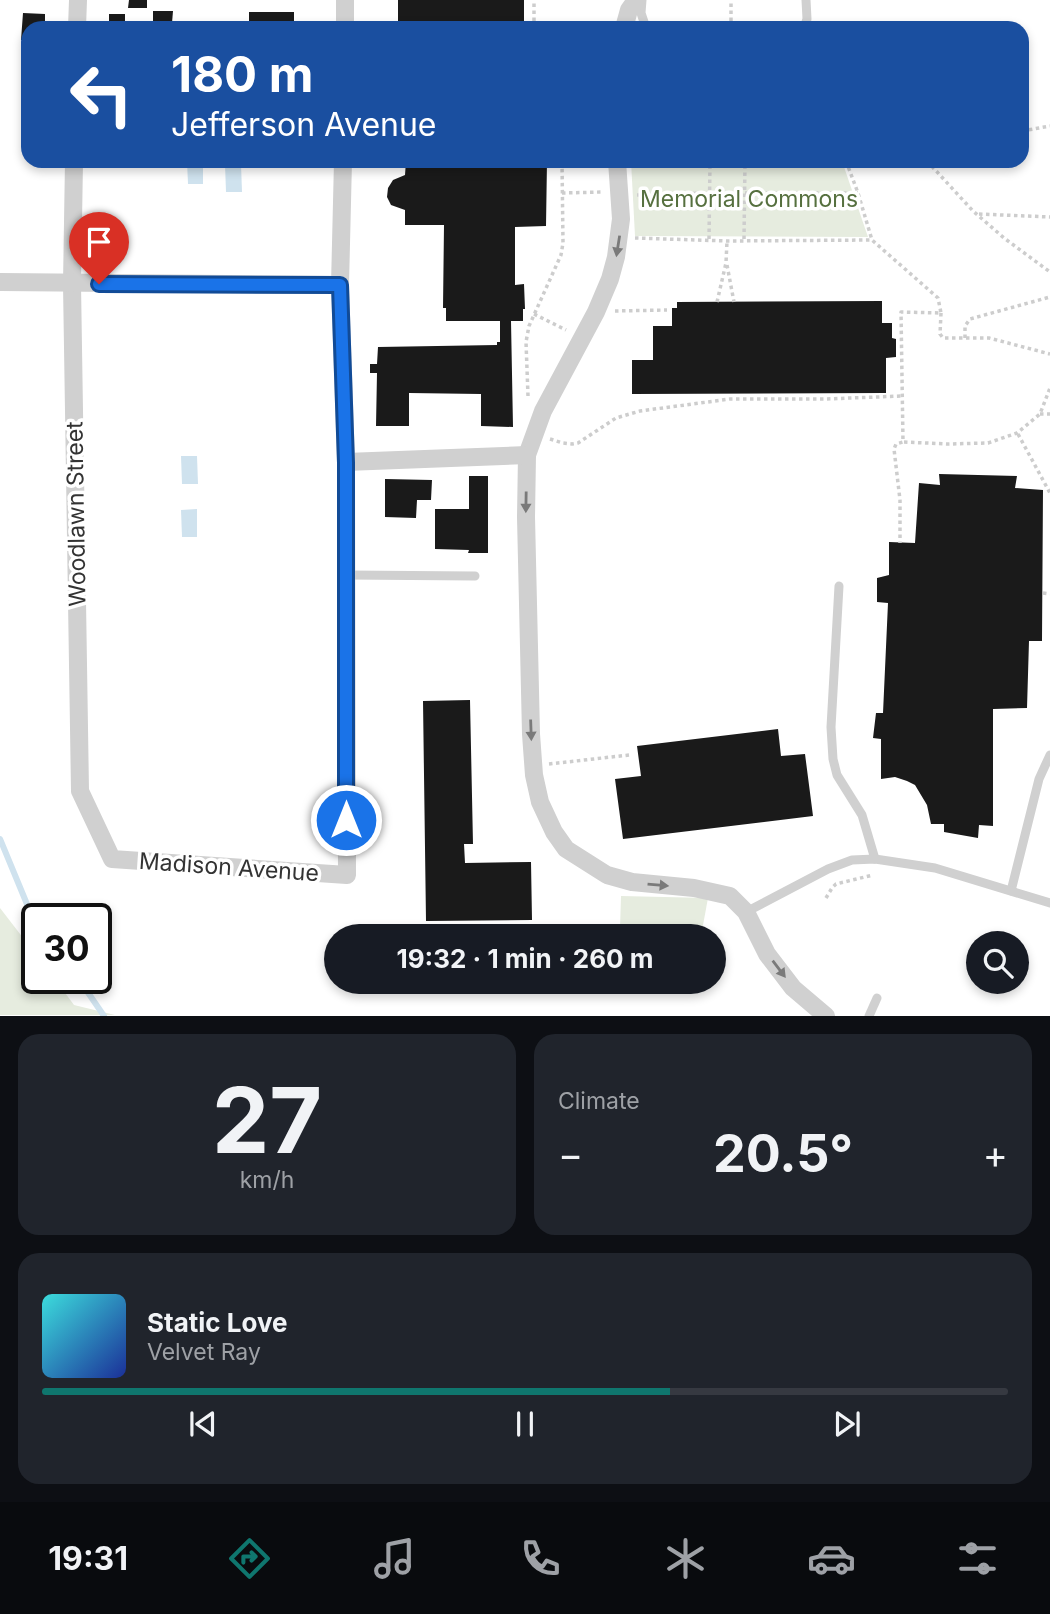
<!DOCTYPE html>
<meta charset="utf-8">
<style>
:root{--surface:#171b24;--page:#20242c;--text:#f1f3f6;--muted:#9ea1a6;--line:#363941;--accent:#0f766e}
body{margin:0;font-family:Inter,sans-serif;background:var(--page);color:var(--text);height:100vh;display:flex;flex-direction:column;font-size:26px;white-space:nowrap}
*{box-sizing:border-box;margin:0}
p{font-size:23px;color:var(--muted)}
.icon{flex:none;width:38px;height:38px;fill:none;stroke:currentColor;stroke-width:2;stroke-linecap:round;stroke-linejoin:round}
.map{position:relative;height:1016px;overflow:hidden}
.panel{display:flex;flex-direction:column;gap:18px;padding:18px;background:#0d0f14;flex:1}
.panel>*{flex:none}
.hud{position:absolute;left:21px;top:21px;width:1008px;height:147px;border-radius:21px;box-shadow:0 4px 10px #0003;background:#1a4fa0;color:#fff;overflow:hidden}
.tools{position:absolute;left:966px;top:931px;display:grid;gap:14px}
.tools a{display:grid;place-items:center;width:63px;height:63px;border-radius:50%;background:var(--surface);box-shadow:0 4px 10px #0003;font-size:35px}
.speed{position:absolute;left:21px;top:903px;display:flex;gap:14px;font-size:35px;font-weight:700;text-align:center}
.speed>*{display:grid;place-content:center;width:91px;height:91px;border-radius:50%;background:var(--surface);box-shadow:0 4px 10px #0003;line-height:1}
.speed .limit{border:4px solid #111;border-radius:10px;background:#fff;color:#111}
.pin{position:absolute;display:grid;place-items:center;width:60px;height:60px;color:#fff;margin:-72px -30px;border-radius:50% 50% 50% 0;rotate:-45deg;box-shadow:0 0 7px #0007}
.pin .icon{rotate:45deg}
.me{position:absolute;width:77px;margin:-38px;rotate:0deg;stroke-linejoin:round;filter:drop-shadow(0 0 5px #0008)}
.turn{display:flex;align-items:center;gap:24px;height:147px;padding:0 35px;font-size:32px}
.turn .icon{width:91px;height:91px;stroke-width:2.5}
.turn b{display:block;font-size:49px;line-height:60px}
.big{font-size:52px;font-weight:700;line-height:1.1}
.panel .card{flex:1;display:flex;flex-direction:column;justify-content:center;gap:10px;min-width:0;padding:0 24px;border-radius:21px;background:var(--page)}
.panel .dial{align-items:center;gap:0}
.dial b{font-size:91px;line-height:1}
.song{display:flex;align-items:center;gap:21px}
.cover{width:84px;height:84px;border-radius:10px;background:linear-gradient(135deg,hsl(180 70% 55%),hsl(230 70% 35%))}
.played{height:7px;border-radius:4px;background:linear-gradient(90deg,var(--accent) 65%,var(--line) 65%)}
.keys{display:flex;justify-content:space-around;direction:ltr}
.heat{display:flex;justify-content:space-between;align-items:center;font-size:38px;direction:ltr}
.panel .tiles{flex:1;display:grid;gap:18px;grid-template-columns:1fr 1fr}
.card:last-child{grid-column:span 2}
.trip{position:absolute;left:324px;top:924px;width:402px;height:70px;border-radius:35px;background:var(--surface);box-shadow:0 4px 10px #0003;font-weight:700;line-height:70px;text-align:center}
.tabs{display:flex;height:112px;justify-content:space-around;align-items:center;background:#090b0e;color:var(--muted)}
.tabs .icon{width:49px;height:49px}
.tabs .on{color:var(--accent)}
.tabs b{font-size:32px;color:var(--text)}
.map>svg:first-child{display:block}
.green{fill:#e6ecdf}
.water{fill:#cfe2ee}
.lines{fill:none;stroke-linecap:round;stroke-linejoin:round}
.stream{stroke:#cfe2ee;stroke-width:6}
.building{fill:#1a1a1a}
.path{stroke:#cdcdcd;stroke-width:3.5;stroke-dasharray:3.5 3.5;stroke-linecap:butt}
.lane{stroke:#d0d0d0;stroke-width:9}
.street{stroke:#d0d0d0;stroke-width:18}
.oneway{fill:#7a7a7a}
.route-casing{stroke:#114b97;stroke-width:18}
.route{stroke:#1a73e8;stroke-width:12}
.labels{text-anchor:middle;stroke-width:7;stroke-linejoin:round;paint-order:stroke}
.park-label{font-size:23px;fill:#56703f;stroke:#fff}
.street-label{font-size:23px;fill:#333;stroke:#fff}
</style>
<div class="map">
<svg width="1050" height="1016" viewBox="0 0 1050 1016">
<rect width="100%" height="100%" fill="#fff"/>
<g class="green">
<polygon points="631,161 842,161 868,237 635,236"/>
<polygon points="621,896 708,898 701,936 658,936 620,929"/>
<polygon points="0,908 37,956 37,978 54,978 74,1005 115,1015 0,1015"/>
</g>
<g class="water">
<polygon points="187,161 203,161 203,184 188,184"/>
<polygon points="225,164 241,164 242,192 226,192"/>
<polygon points="181,456 197,456 198,484 182,484"/>
<polygon points="197,509 197,537 182,537 181,510"/>
</g>
<g class="lines">
<g class="stream">
<polyline points="0,839 29,909 37,919"/>
<polyline points="78,978 104,1016"/>
</g>
</g>
<g class="building">
<polygon points="129,0 147,0 147,8 128,8"/>
<rect x="398" y="0" width="126" height="28"/>
<polygon points="153,11 173,11 172,23 153,22"/>
<rect x="249" y="12" width="45" height="16"/>
<polygon points="23,13 45,14 45,28 28,28 28,40 21,40"/>
<polygon points="109,14 125,14 125,24 136,24 136,28 104,28 104,25 109,25"/>
<polygon points="406,161 547,161 546,226 515,227 515,285 524,284 525,309 523,309 523,321 511,321 513,427 481,426 481,394 409,393 409,426 376,426 377,373 370,373 370,364 377,364 378,347 497,345 497,342 500,342 500,321 446,321 446,308 443,308 444,225 405,225 405,210 391,205 387,197 388,188 393,180 405,175"/>
<polygon points="882,301 882,323 892,323 892,338 896,339 896,357 886,358 886,393 632,394 632,360 653,360 653,326 672,326 672,308 677,308 677,302"/>
<polygon points="939,474 1017,476 1015,488 1043,490 1042,641 1029,641 1027,708 993,709 993,826 979,825 978,838 944,832 944,824 931,824 927,805 915,785 907,781 895,777 881,779 881,739 873,738 876,713 883,713 888,603 877,602 877,578 889,575 889,542 915,543 919,483 940,485"/>
<polygon points="469,476 488,476 488,553 468,553 469,550 435,549 435,509 469,509"/>
<polygon points="385,479 432,480 431,500 417,500 416,518 385,517"/>
<polygon points="470,700 473,844 464,844 465,863 531,862 532,920 426,921 423,701"/>
<polygon points="778,729 781,756 805,754 813,816 623,839 615,779 641,776 637,746"/>
</g>
<g class="lines">
<g class="path">
<polyline points="534,28 534,0"/>
<polyline points="731,28 731,0"/>
<polyline points="1022,131 1050,126"/>
<polyline points="846,161 858,193 872,240 938,298 941,313 901,312 903,442 896,444 894,449 900,500 900,543"/>
<polyline points="927,161 973,211 1004,238 1050,272"/>
<polyline points="562,193 602,192"/>
<polyline points="745,193 858,193"/>
<polyline points="637,195 708,193"/>
<polyline points="979,214 1050,217"/>
<polyline points="635,238 727,241 872,240"/>
<polyline points="709,239 710,161"/>
<polyline points="744,239 745,161"/>
<polyline points="727,265 734,302"/>
<polyline points="717,302 726,263 727,241"/>
<polyline points="615,311 667,310"/>
<polyline points="941,313 940,334 943,338 989,338 1050,354"/>
<polyline points="534,314 566,330"/>
<polyline points="965,338 965,326 970,319 1050,297"/>
<polyline points="528,396 526,342 529,326 561,255 563,243 562,161"/>
<polyline points="1040,414 1050,414"/>
<polyline points="1018,434 1050,493"/>
<polyline points="550,439 563,443 572,444 578,443 616,418 640,411 730,399 825,399 902,396"/>
<polyline points="904,442 948,444 988,443 1017,433 1040,414 1050,388"/>
<polyline points="1043,593 1050,594"/>
<polyline points="549,764 629,755"/>
<polyline points="826,898 832,888 836,884 873,875"/>
</g>
<g class="lane">
<polyline points="642,0 641,13 646,28"/>
<polyline points="804,28 807,19 806,0"/>
<polyline points="346,575 475,576"/>
<polyline points="839,586 831,727 833,759 837,775 862,815 875,859"/>
<polyline points="1011,891 1039,779 1050,755"/>
<polyline points="746,912 828,869 852,860 875,859 935,868 1050,903"/>
<polyline points="869,1016 877,998"/>
</g>
<g class="street">
<polyline points="77,28 78,0"/>
<polyline points="345,28 345,0"/>
<polyline points="624,28 629,10 636,0"/>
<polyline points="74,161 72,284 80,791 112,859 347,875 346,462 340,285 343,161"/>
<polyline points="617,161 621,219 616,257 610,279 596,312 543,411 527,455 526,517 531,734 534,775 540,802 554,832 566,849 607,875 632,882 694,888 730,896 746,912 767,954 793,988 826,1016"/>
<polyline points="0,282 340,285"/>
<polyline points="346,462 527,455"/>
</g>
</g>
<defs><path id="oneway-solid" d="M-6-.8H1V-3.2L6.5 0L1 3.2V.8H-6Z" transform="scale(1.75)"/></defs>
<g class="oneway">
<use href="#oneway-solid" transform="translate(618 246) rotate(99)"/>
<use href="#oneway-solid" transform="translate(526 502) rotate(91)"/>
<use href="#oneway-solid" transform="translate(531 730) rotate(88)"/>
<use href="#oneway-solid" transform="translate(658 885) rotate(5)"/>
<use href="#oneway-solid" transform="translate(779 969) rotate(53)"/>
</g>
<g class="lines">
<g class="route-casing">
<polyline id="route" points="99,284 340,285 346,463 346,820"/>
</g>
<use href="#route" class="route"/>
</g>
<g class="labels">
<g class="park-label">
<text x="749" y="207">Memorial Commons</text>
</g>
<g class="street-label">
<text transform="translate(76 514) rotate(-91)" y="8">Woodlawn Street</text>
<text transform="translate(229 867) rotate(4)" y="8">Madison Avenue</text>
</g>
</g>
</svg>
<div class="tools">
<a><svg class="icon" aria-label="search" viewBox="0 0 24 24"><circle cx="10" cy="10" r="6"/><path d="M15 15l6 6"/></svg></a>
</div>
<div class="speed"><div class="limit">30</div></div>
<div class="pin" style="left:99px;top:284px;background:#d93025"><svg class="icon" aria-label="arrive" viewBox="0 0 24 24"><path d="M6 21V4h12l-3 4 3 4H6"/></svg></div>
<svg class="me" style="left:346px;top:820px" viewBox="-20 -20 40 40"><circle r="17" fill="#1a73e8" stroke="#fff" stroke-width="3"/><path d="M0-11L8 9 0 5-8 9z" fill="#fff"/></svg>
<div class="trip">19:32 · 1 min · 260 m</div>
<div class="hud">
<div class="turn"><svg class="icon" aria-label="left" viewBox="0 0 24 24"><path d="M17 20v-9H6M10 6l-5 5 5 5"/></svg><div><b>180 m</b>Jefferson Avenue</div></div>
</div>
</div>
<section class="panel">
<div class="tiles">
<div class="card dial"><b>27</b><p>km/h</p></div>
<div class="card"><p>Climate</p>
<div class="heat"><a>−</a><b class="big">20.5°</b><a>+</a></div>
</div>
<div class="card">
<div class="song"><i class="cover"></i><div><b>Static Love</b><p>Velvet Ray</p></div></div>
<div class="played"></div>
<div class="keys"><svg class="icon" aria-label="previous" viewBox="0 0 24 24"><path d="M18 5L8 12l10 7zM5 5v14"/></svg><svg class="icon" aria-label="pause" viewBox="0 0 24 24"><path d="M8 5v14M16 5v14"/></svg><svg class="icon" aria-label="next" viewBox="0 0 24 24"><path d="M6 5l10 7-10 7zM19 5v14"/></svg></div>
</div>
</div>
</section>
<nav class="tabs">
<b>19:31</b>
<svg class="icon on" aria-label="directions" viewBox="0 0 24 24"><path d="M12 3l9 9-9 9-9-9zM9 14v-3h6M13 9l2 2-2 2"/></svg>
<svg class="icon" aria-label="music" viewBox="0 0 24 24"><path d="M9 18V5l10-2v13"/><circle cx="6" cy="18" r="3"/><circle cx="16" cy="16" r="3"/></svg>
<svg class="icon" aria-label="phone" viewBox="0 0 24 24"><path d="M5 4h4l2 5-3 2q2 4 5 5l2-3 5 2v4C11 20 4 13 5 4z"/></svg>
<svg class="icon" aria-label="climate" viewBox="0 0 24 24"><path d="M12 3v18M4 7l16 10M4 17L20 7"/></svg>
<svg class="icon" aria-label="car" viewBox="0 0 24 24"><path d="M5 17H2v-5l4-1 3-4h7l3 4 3 1v5h-3M9 17h6M6 11h13"/><circle cx="7" cy="17" r="2"/><circle cx="17" cy="17" r="2"/></svg>
<svg class="icon" aria-label="filters" viewBox="0 0 24 24"><path d="M4 7h16M4 17h16"/><circle cx="9" cy="7" r="2"/><circle cx="15" cy="17" r="2"/></svg>
</nav>
